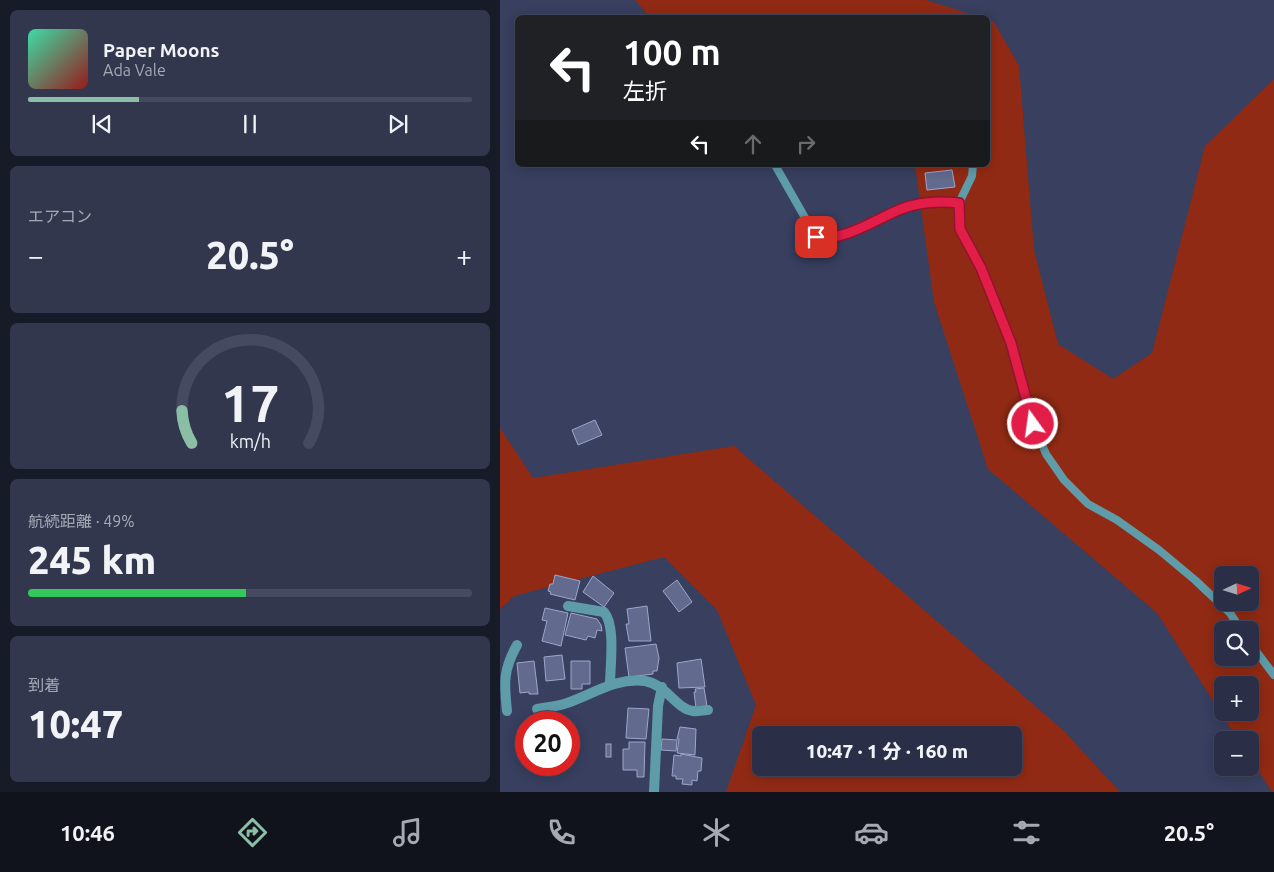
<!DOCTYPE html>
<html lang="ja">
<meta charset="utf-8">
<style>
:root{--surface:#2a2f47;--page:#32374e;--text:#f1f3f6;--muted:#a5a9b4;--line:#464a60;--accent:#8abfa5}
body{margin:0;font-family:Ubuntu,"Noto Sans JP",sans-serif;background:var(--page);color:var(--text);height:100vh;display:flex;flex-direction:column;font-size:19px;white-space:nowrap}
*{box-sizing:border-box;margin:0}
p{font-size:16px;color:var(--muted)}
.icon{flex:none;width:28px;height:28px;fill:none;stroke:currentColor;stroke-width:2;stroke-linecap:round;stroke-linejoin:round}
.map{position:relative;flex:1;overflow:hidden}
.panel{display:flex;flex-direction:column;gap:10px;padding:10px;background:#171a27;width:500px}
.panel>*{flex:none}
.top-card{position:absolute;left:15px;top:15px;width:475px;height:152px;border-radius:8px;box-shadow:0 2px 12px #0003,0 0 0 1px var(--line);background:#202124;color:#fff;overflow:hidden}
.needle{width:32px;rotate:86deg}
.buttons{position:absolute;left:714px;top:566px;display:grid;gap:10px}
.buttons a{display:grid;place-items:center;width:45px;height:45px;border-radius:8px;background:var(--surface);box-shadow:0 2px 12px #0003,0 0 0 1px var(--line);font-size:25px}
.speed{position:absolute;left:15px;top:711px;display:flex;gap:10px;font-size:25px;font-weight:700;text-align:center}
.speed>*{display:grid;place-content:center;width:65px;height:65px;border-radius:50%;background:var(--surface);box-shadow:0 2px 12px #0003,0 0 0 1px var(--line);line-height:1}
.speed .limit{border:8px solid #d22;background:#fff;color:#111}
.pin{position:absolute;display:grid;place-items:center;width:42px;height:42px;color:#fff;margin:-21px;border-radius:10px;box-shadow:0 2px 8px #0006}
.me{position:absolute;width:55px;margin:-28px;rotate:346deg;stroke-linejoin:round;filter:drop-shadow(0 0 4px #0008)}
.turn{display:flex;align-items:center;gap:18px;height:105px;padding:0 25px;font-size:22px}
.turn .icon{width:65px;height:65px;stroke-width:2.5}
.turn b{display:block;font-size:35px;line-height:42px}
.lanes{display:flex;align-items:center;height:48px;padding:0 25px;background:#0003;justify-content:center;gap:25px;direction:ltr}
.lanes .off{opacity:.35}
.big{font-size:38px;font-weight:800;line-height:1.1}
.panel .card{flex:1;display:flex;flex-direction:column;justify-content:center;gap:8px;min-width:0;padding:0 18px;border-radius:8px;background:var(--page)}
.panel .dial{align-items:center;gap:0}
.dial svg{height:130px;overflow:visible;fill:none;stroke:var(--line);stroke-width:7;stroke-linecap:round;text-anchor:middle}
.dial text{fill:var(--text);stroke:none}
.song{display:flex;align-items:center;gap:15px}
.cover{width:60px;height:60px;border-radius:8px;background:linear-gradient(135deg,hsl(160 70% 55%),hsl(0 70% 35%))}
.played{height:5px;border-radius:2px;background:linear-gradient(90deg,var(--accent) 25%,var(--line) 25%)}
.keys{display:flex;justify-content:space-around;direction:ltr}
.heat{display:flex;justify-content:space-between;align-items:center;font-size:28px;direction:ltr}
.charge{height:8px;border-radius:4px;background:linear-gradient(90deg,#34c759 49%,var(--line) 0)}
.trip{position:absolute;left:252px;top:726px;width:270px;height:50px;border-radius:8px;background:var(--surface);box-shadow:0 2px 12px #0003,0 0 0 1px var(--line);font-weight:800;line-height:50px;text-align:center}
.dock{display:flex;height:80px;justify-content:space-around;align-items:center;background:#11131c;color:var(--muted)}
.dock .icon{width:35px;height:35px}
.dock .on{color:var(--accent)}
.dock b{font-size:22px;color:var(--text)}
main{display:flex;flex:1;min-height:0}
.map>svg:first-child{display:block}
.green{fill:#912a14;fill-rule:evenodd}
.building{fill:#626a8d;stroke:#9da6cd}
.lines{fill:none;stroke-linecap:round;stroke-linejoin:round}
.lane{stroke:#5e9caa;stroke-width:8}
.street{stroke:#5e9caa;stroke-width:10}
.route-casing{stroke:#92132f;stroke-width:12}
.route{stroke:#e11d48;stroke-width:9}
</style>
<main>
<section class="panel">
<div class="card">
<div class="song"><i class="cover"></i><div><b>Paper Moons</b><p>Ada Vale</p></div></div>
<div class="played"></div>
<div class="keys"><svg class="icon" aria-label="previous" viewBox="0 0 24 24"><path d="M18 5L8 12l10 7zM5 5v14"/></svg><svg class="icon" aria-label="pause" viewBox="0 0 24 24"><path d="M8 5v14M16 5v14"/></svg><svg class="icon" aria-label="next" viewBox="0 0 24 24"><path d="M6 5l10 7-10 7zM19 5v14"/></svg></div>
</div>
<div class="card"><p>エアコン</p>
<div class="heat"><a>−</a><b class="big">20.5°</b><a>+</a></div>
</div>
<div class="card dial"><svg viewBox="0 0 100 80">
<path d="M14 69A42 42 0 1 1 86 69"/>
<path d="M14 69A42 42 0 0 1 8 49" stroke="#8abfa5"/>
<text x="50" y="56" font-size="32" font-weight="700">17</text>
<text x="50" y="72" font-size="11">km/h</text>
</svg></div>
<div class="card"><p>航続距離 · 49%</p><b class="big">245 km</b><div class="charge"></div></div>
<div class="card"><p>到着</p><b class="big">10:47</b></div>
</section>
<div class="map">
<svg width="774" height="792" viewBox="0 0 774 792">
<rect width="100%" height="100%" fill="#383f5f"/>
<g class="green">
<polygon points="135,0 426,0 479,17 150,17"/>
<path d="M 488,20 L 494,22 L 519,66 L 534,250 L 558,344 L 613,379 L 652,353 L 705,146 L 774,79 L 774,792 L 772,792 L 750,758 L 750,740 L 738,740 L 657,613 L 488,469 L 434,302 L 415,165 L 488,165 ZM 722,575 L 750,575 L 750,602 L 722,602 ZM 722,630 L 750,630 L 750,658 L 722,658 ZM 722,685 L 750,685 L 750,712 L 722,712 Z"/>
<path d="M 0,428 L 33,478 L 234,446 L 563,730 L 620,792 L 226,792 L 256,705 L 217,610 L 164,557 L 14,596 L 0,609 ZM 261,735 L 514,735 L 514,768 L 261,768 Z"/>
</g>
<g class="building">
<polygon points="452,170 455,187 427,190 425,173"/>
<polygon points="95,420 102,435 78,445 72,430"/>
<polygon points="55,575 80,581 75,600 50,594 51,592 48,591 50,584 53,584"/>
<polygon points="93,576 114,593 104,607 83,592"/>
<polygon points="177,580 192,602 179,612 163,591"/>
<polygon points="147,606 151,641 129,641 126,624 129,624 127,609"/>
<polygon points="45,608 68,613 61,646 42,641 47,621 42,620"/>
<polygon points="71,613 97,619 101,625 102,631 97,630 95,638 88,636 86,640 65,635"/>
<polygon points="156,644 159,658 157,671 153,671 153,674 129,677 125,648"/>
<polygon points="62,655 65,679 46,681 44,657"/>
<polygon points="201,659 205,687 179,688 177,663"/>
<polygon points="34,661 38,694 29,694 29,692 20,693 17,663"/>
<polygon points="71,661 90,661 90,684 82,684 82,689 71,689"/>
<polygon points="204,688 207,706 196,708 194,692 196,692 195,689"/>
<polygon points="128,708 149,709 146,739 126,738"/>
<polygon points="180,727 196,729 195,755 177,753 179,739 177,739"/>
<polygon points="162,739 177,740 176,751 161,750"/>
<polygon points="129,742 145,742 144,777 137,777 137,770 123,770 123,749 129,749"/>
<rect x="106" y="744" width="5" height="13"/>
<polygon points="181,754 202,758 201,771 198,771 197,781 192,780 192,785 182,784 183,779 176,779 176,776 172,776 174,755 181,756"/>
</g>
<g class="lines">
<g class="lane">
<path d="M 275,165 L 316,237 L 333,238 C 374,221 414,197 459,203 L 472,176 L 473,165"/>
<polyline points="459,203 460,229 481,267 511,343 533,423 546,454 564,480 588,504 617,520 659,550 695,580 730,613 741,630"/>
<polyline points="750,643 774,675"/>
</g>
<g class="street">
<path d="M 68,606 L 104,612 C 116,626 110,666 110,685"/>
<path d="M 37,709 C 46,707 55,707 64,704 C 90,696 115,677 145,681 C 167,685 176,709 193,711 C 198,712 203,710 208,710"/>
<path d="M 7,711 C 4,683 3,670 17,645"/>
<polyline points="154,792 158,706 162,687"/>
</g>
</g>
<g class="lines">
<g class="route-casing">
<path id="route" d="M 316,237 C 343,242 376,219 401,209 C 419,202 440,201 459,203 L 460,229 L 481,268 L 511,343 L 533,424"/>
</g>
<use href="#route" class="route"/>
</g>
</svg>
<div class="buttons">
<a><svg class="needle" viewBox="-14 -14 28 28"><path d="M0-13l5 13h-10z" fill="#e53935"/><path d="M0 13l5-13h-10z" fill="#a5a9b4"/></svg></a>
<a><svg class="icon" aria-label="search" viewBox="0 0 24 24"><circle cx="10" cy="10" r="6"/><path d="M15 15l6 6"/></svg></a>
<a>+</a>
<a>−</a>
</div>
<div class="speed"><div class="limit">20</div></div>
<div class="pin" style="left:316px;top:237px;background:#d93025"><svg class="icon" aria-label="arrive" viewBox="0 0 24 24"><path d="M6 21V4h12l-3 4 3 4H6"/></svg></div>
<svg class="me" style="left:533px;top:424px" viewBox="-20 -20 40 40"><circle r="17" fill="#e11d48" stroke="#fff" stroke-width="3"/><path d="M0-11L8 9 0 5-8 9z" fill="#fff"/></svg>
<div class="trip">10:47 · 1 分 · 160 m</div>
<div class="top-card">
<div class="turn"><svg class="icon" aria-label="left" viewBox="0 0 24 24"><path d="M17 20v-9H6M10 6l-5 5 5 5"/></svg><div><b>100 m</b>左折</div></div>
<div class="lanes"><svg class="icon" aria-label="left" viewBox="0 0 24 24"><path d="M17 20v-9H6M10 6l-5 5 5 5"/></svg><svg class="icon off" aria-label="ahead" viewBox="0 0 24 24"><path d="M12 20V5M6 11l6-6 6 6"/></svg><svg class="icon off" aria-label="right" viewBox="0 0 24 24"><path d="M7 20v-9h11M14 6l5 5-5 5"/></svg></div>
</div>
</div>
</main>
<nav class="dock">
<b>10:46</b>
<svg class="icon on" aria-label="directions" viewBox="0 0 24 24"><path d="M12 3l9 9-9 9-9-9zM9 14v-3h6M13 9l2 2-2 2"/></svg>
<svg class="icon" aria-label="music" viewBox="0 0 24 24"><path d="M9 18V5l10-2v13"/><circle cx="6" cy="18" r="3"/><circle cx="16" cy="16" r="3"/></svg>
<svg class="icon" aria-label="phone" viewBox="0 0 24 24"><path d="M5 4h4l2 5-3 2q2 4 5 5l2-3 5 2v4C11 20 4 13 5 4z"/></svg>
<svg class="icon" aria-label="climate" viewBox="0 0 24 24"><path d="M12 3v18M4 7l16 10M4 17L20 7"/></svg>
<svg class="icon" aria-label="car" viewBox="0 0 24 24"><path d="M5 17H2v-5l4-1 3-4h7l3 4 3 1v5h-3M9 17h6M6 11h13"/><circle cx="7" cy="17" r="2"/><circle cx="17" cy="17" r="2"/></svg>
<svg class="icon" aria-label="filters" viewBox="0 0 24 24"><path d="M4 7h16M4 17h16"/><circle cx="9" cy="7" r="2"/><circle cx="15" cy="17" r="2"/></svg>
<b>20.5°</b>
</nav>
